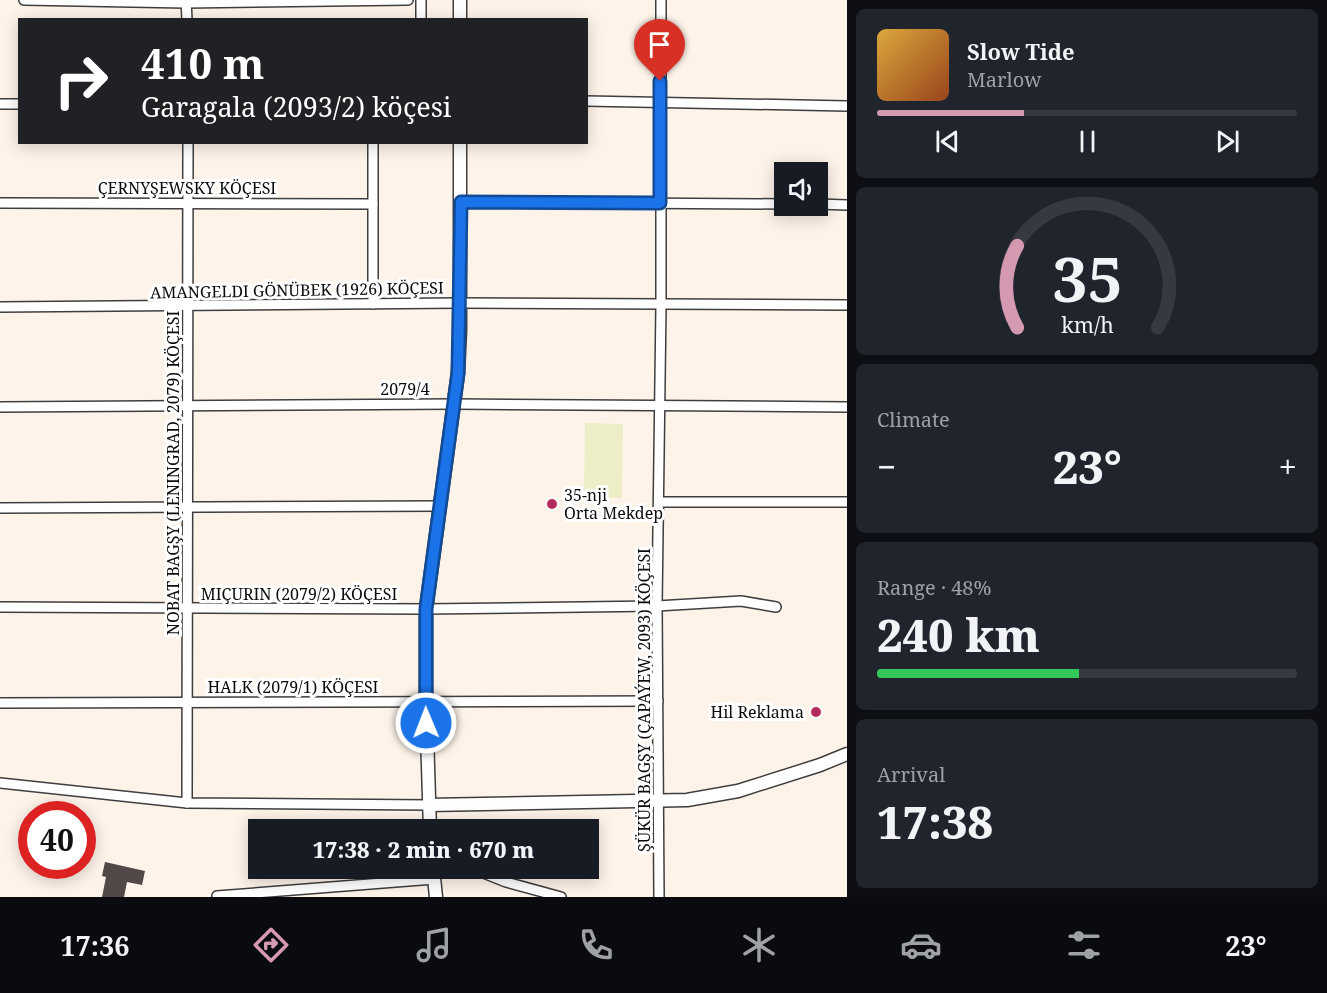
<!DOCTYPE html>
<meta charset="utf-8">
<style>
:root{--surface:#171b24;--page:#20242c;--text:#f1f3f6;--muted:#9ea1a6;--line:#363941;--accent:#d599b2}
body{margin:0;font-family:"Noto Serif",serif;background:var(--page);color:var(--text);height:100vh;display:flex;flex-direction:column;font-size:22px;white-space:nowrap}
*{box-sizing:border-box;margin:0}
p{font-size:20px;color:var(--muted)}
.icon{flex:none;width:33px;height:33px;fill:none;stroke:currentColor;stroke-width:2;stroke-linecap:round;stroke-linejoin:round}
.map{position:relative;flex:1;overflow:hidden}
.panel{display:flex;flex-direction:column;gap:9px;padding:9px;background:#0d0f14;width:480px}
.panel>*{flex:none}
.hud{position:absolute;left:18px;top:18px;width:570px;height:126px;border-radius:0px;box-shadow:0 3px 15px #0003;background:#202124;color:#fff;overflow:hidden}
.controls{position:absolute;left:774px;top:162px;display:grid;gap:12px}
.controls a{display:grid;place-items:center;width:54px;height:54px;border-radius:0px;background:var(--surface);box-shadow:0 3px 15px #0003;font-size:30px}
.speed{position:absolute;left:18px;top:801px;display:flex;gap:12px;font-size:30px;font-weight:700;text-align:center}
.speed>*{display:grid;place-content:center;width:78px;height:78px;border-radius:50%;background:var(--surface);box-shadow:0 3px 15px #0003;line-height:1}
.speed .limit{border:9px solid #d22;background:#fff;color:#111}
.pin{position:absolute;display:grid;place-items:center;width:51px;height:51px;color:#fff;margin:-62px -26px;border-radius:50% 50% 50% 0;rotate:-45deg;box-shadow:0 0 6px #0007}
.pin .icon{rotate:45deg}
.me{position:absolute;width:66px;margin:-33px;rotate:359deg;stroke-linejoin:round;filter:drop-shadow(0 0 4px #0008)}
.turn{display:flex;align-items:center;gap:21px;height:126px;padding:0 24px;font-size:27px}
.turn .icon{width:78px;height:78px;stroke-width:2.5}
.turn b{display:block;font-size:42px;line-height:51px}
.big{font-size:45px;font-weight:800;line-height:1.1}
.panel .widget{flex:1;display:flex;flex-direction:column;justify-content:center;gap:9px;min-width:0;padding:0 21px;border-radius:9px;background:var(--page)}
.panel .dial{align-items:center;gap:0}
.dial svg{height:156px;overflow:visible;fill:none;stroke:var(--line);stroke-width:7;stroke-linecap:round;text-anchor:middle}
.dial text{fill:var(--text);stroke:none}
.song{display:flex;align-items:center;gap:18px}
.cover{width:72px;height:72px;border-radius:9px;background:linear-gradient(135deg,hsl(40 70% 55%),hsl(20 70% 35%))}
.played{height:6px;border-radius:3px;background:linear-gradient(90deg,var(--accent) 35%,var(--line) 35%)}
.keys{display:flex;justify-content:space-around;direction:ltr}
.heat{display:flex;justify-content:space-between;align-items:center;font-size:33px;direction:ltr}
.charge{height:9px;border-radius:4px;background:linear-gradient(90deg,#34c759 48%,var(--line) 0)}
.trip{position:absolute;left:248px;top:819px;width:351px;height:60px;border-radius:0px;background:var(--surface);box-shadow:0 3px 15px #0003;font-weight:800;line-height:60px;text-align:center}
.dock{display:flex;height:96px;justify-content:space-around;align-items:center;background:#090b0e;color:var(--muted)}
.dock .icon{width:42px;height:42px}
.dock .on{color:var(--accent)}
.dock b{font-size:27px;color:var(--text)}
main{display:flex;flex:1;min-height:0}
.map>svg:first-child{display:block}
.pitch{fill:#ededc7}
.building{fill:#534848}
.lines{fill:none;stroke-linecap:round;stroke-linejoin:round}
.minor-casing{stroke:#3e3e3e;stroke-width:12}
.tertiary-casing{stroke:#3e3e3e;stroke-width:15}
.minor{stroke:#fff;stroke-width:9}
.tertiary{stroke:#fff;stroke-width:12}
.route-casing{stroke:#114b97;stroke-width:15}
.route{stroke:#1a73e8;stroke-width:10}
.poi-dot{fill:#b22b5f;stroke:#fff;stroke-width:2}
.labels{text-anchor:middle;stroke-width:6;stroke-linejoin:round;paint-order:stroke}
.street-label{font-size:16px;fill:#0b0b0b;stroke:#fff}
.poi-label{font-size:16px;fill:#0b0b0b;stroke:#fff;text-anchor:start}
</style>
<main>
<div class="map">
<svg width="847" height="897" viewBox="0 0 847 897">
<rect width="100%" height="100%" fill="#fef3e9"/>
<polygon class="pitch" points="585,423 623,424 622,498 584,497"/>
<polygon class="building" points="105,862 145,871 142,885 127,882 124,897 102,897 106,877 102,876"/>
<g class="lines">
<g class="minor-casing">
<g id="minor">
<polyline points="24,0 186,3 408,0"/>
<polyline points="186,0 187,20"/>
<polyline points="421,20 421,0"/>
<polyline points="586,101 847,106"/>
<polyline points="0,104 20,104"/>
<polyline points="461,202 784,204"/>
<polyline points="0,203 373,204"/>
<polyline points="818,204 847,205"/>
<polyline points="373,304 373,142"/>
<polyline points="0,307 460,303 847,305"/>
<polyline points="0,407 455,404 847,407"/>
<polyline points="659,502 847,502"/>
<polyline points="0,508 441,506"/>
<polyline points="0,607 426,609 657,606 741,601 776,607"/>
<polyline points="0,703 658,701"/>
<polyline points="0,783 187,803 428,805"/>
<polyline points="187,803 188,142"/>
<polyline points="471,868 506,882 561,897"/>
<polyline points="217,896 434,879"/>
<polyline points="659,897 657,606 661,305 661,0"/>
</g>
</g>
<g class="tertiary-casing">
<g id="tertiary">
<polyline points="460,0 460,20"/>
<polyline points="428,805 687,800 738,791 820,765 847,754"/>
<polyline points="430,830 426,702 426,609 458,373 460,330 460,142"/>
<polyline points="433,868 436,897"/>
</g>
</g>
<use href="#minor" class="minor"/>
<use href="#tertiary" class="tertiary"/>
</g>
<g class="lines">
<g class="route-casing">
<polyline id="route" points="426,723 426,609 458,373 461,202 660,203 660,81"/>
</g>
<use href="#route" class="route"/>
</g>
<g class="poi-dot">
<circle cx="552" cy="504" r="6"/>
<circle cx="816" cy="712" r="6"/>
</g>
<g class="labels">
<g class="street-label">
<text x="187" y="194">ÇERNYŞEWSKY KÖÇESI</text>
<text transform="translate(297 290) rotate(-1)" y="6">AMANGELDI GÖNÜBEK (1926) KÖÇESI</text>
<text x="405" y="395">2079/4</text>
<text transform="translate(173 473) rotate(-90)" y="6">NOBAT BAGŞY (LENINGRAD, 2079) KÖÇESI</text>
<text x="299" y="600">MIÇURIN (2079/2) KÖÇESI</text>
<text x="293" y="693">HALK (2079/1) KÖÇESI</text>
<text transform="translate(644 700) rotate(-90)" y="6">ŞÜKÜR BAGŞY (ÇAPAÝEW, 2093) KÖÇESI</text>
</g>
<g class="poi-label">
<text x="564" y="501">35-nji<tspan x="564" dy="18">Orta Mekdep</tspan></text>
<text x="804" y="718" text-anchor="end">Hil Reklama</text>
</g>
</g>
</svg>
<div class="controls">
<a><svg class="icon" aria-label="sound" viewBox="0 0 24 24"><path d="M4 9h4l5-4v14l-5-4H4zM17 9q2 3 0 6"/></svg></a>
</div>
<div class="speed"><div class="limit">40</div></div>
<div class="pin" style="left:660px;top:81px;background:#d93025"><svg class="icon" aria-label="arrive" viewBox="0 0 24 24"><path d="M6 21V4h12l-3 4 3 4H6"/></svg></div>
<svg class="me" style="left:426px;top:723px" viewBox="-20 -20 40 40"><circle r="17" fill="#1a73e8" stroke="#fff" stroke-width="3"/><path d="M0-11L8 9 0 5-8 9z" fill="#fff"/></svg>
<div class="trip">17:38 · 2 min · 670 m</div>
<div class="hud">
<div class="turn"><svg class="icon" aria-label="right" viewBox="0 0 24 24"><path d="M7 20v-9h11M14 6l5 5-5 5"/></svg><div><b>410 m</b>Garagala (2093/2) köçesi</div></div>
</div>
</div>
<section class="panel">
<div class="widget">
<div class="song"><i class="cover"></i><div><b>Slow Tide</b><p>Marlow</p></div></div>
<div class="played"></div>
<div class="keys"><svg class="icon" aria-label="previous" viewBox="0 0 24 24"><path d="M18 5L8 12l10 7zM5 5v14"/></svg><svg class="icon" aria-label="pause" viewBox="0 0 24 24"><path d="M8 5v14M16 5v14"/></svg><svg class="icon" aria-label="next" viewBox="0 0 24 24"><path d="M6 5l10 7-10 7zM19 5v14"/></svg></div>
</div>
<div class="widget dial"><svg viewBox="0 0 100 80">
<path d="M14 69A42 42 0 1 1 86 69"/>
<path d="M14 69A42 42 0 0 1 14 27" stroke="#d599b2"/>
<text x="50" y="56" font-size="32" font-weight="700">35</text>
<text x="50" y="72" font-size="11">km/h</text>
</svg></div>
<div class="widget"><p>Climate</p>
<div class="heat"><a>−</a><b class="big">23°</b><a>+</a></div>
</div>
<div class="widget"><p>Range · 48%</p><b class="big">240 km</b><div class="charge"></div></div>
<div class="widget"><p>Arrival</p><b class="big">17:38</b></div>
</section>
</main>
<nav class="dock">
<b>17:36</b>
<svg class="icon on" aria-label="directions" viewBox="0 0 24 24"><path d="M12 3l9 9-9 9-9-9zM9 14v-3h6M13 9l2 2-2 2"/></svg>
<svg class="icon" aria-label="music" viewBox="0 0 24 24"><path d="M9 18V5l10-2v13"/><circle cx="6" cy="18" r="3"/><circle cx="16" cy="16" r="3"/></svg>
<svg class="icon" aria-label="phone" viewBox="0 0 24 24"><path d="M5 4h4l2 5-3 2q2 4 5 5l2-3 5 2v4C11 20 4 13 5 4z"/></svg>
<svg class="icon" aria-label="climate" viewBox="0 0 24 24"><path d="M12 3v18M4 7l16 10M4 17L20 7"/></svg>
<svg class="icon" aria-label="car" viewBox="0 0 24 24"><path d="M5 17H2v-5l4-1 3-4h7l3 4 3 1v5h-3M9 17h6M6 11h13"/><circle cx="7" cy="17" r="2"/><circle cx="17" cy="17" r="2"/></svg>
<svg class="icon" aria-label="filters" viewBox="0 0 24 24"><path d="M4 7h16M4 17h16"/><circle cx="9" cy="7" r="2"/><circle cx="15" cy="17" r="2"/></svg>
<b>23°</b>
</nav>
